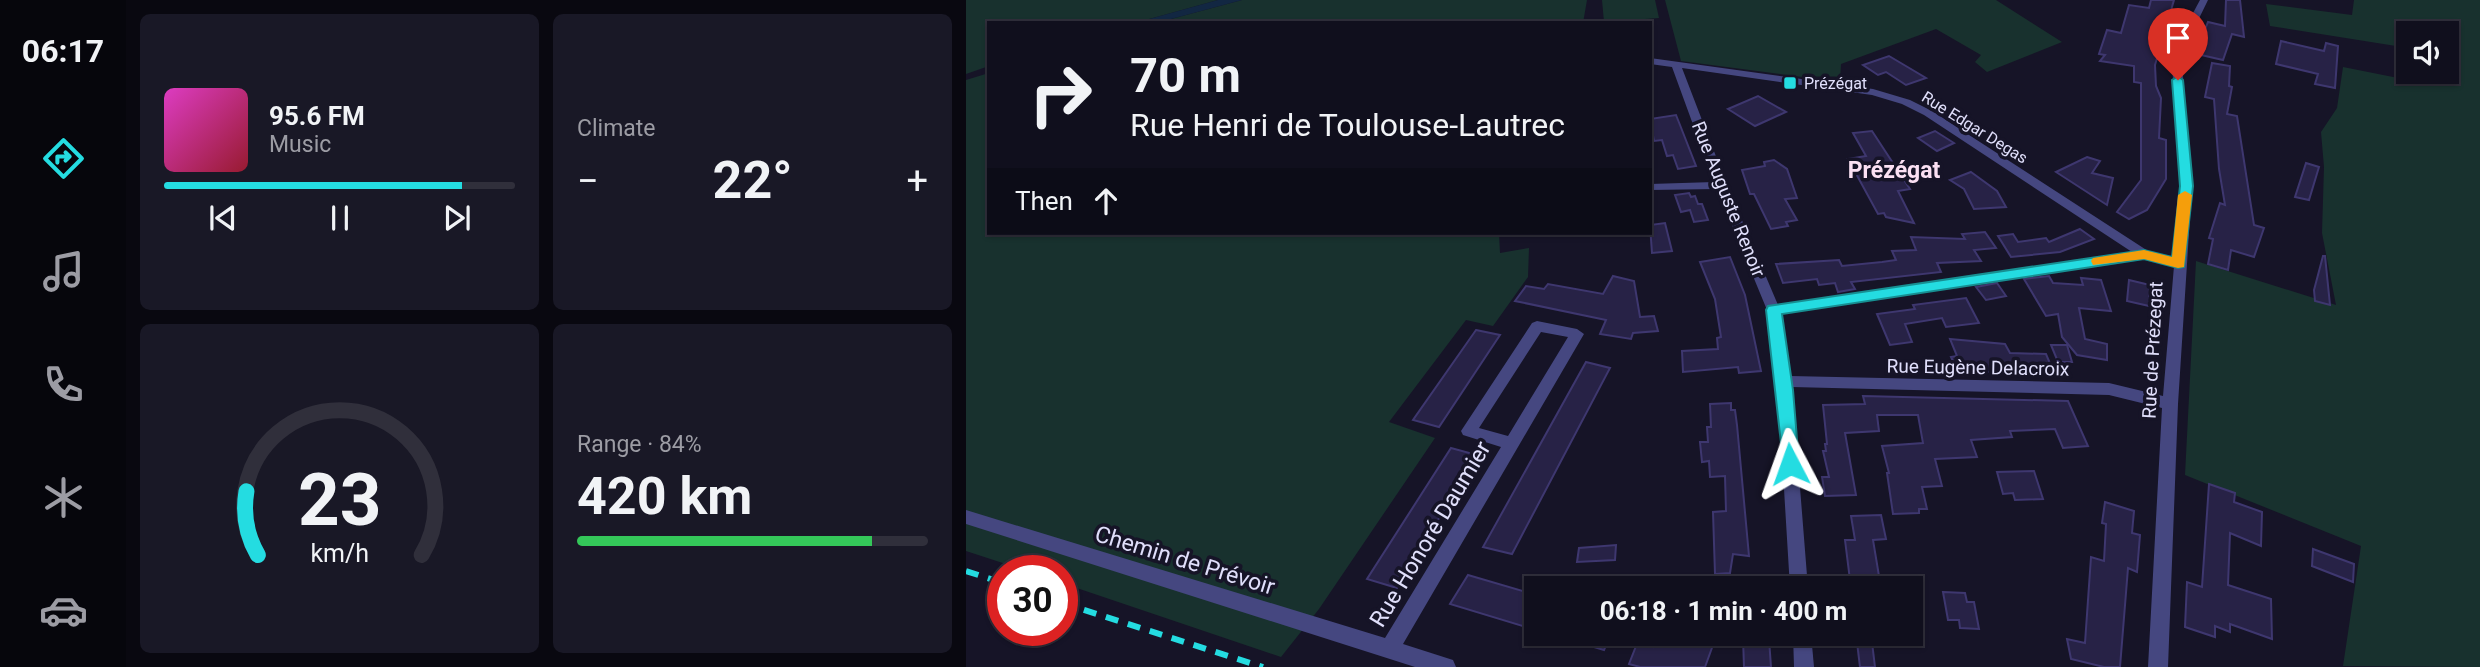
<!DOCTYPE html>
<meta charset="utf-8">
<style>
:root{--surface:#100f1d;--page:#191826;--text:#f1f3f6;--muted:#9c9ca4;--line:#302f3b;--accent:#24dce1}
body{margin:0;font-family:Roboto,sans-serif;background:var(--page);color:var(--text);height:100vh;display:flex;flex-direction:column;font-size:26px;white-space:nowrap}
*{box-sizing:border-box;margin:0}
p{font-size:23px;color:var(--muted)}
.icon{flex:none;width:38px;height:38px;fill:none;stroke:currentColor;stroke-width:2;stroke-linecap:round;stroke-linejoin:round}
.map{position:relative;flex:1;overflow:hidden}
.drawer{display:flex;flex-direction:column;gap:14px;padding:14px;background:#090810;width:840px}
.drawer>*{flex:none}
.banner{position:absolute;left:21px;top:21px;width:665px;height:214px;border-radius:0px;box-shadow:0 2px 5px #0004,0 0 0 2px var(--line);background:#100f1d;color:var(--text);overflow:hidden}
.buttons{position:absolute;left:1430px;top:21px;display:grid;gap:14px}
.buttons a{display:grid;place-items:center;width:63px;height:63px;border-radius:0px;background:var(--surface);box-shadow:0 2px 5px #0004,0 0 0 2px var(--line);font-size:35px}
.speed{position:absolute;left:21px;top:555px;display:flex;gap:14px;font-size:35px;font-weight:700;text-align:center}
.speed>*{display:grid;place-content:center;width:91px;height:91px;border-radius:50%;background:var(--surface);box-shadow:0 2px 5px #0004,0 0 0 2px var(--line);line-height:1}
.speed .limit{border:10px solid #d22;background:#fff;color:#111}
.pin{position:absolute;display:grid;place-items:center;width:60px;height:60px;color:#fff;margin:-72px -30px;border-radius:50% 50% 50% 0;rotate:-45deg;box-shadow:0 0 7px #0007}
.pin .icon{rotate:45deg}
.me{position:absolute;width:77px;margin:-38px;rotate:356deg;stroke-linejoin:round;filter:drop-shadow(0 0 5px #0008)}
.turn{display:flex;align-items:center;gap:24px;height:147px;padding:0 28px;font-size:32px}
.turn .icon{width:91px;height:91px;stroke-width:2.5}
.turn b{display:block;font-size:49px;line-height:60px}
.then{display:flex;align-items:center;height:66px;padding:0 28px;background:#0003;gap:14px;font-size:26px}
.big{font-size:52px;font-weight:700;line-height:1.1}
.drawer .card{flex:1;display:flex;flex-direction:column;justify-content:center;gap:10px;min-width:0;padding:0 24px;border-radius:10px;background:var(--page)}
.drawer .dial{align-items:center;gap:0}
.dial svg{height:182px;overflow:visible;fill:none;stroke:var(--line);stroke-width:7;stroke-linecap:round;text-anchor:middle}
.dial text{fill:var(--text);stroke:none}
.song{display:flex;align-items:center;gap:21px}
.cover{width:84px;height:84px;border-radius:10px;background:linear-gradient(135deg,hsl(310 70% 55%),hsl(350 70% 35%))}
.played{height:7px;border-radius:4px;background:linear-gradient(90deg,var(--accent) 85%,var(--line) 85%)}
.keys{display:flex;justify-content:space-around;direction:ltr}
.heat{display:flex;justify-content:space-between;align-items:center;font-size:38px;direction:ltr}
.charge{height:10px;border-radius:5px;background:linear-gradient(90deg,#34c759 84%,var(--line) 0)}
.drawer .tiles{flex:1;display:grid;gap:14px;grid-template-columns:repeat(2,1fr)}
.trip{position:absolute;left:558px;top:576px;width:399px;height:70px;border-radius:0px;background:var(--surface);box-shadow:0 2px 5px #0004,0 0 0 2px var(--line);font-weight:700;line-height:70px;text-align:center}
main{display:flex;flex:1;min-height:0}
.dock{display:flex;flex-direction:column;width:126px;justify-content:space-around;align-items:center;background:#06060c;color:var(--muted)}
.dock .icon{width:49px;height:49px}
.dock .current{color:var(--accent)}
.dock b{font-size:32px;color:var(--text)}
.map>svg:first-child{display:block}
.green{fill:#18312e;fill-rule:evenodd}
.water{fill:#122742}
.building{fill:#272246;stroke:#3e376f;stroke-width:2}
.lines{fill:none;stroke-linecap:round;stroke-linejoin:round}
.minor{fill:#454780;fill-rule:evenodd}
.rail{stroke:#24dce1;stroke-width:6;stroke-dasharray:13 10;stroke-linecap:butt}
.route{fill:#24dce1;stroke:#178f92;stroke-width:2}
.slow{fill:#f59e0b}
.poi-dot{fill:#24dce1;stroke:#161427;stroke-width:2.5}
.labels{text-anchor:middle;stroke-width:7;stroke-linejoin:round;paint-order:stroke}
.far-poi-label{font-size:16px;fill:#e0dffb;stroke:#161427;text-anchor:start}
.far-street-label{font-size:16px;fill:#e0dffb;stroke:#161427}
.street-label{font-size:19px;fill:#e0dffb;stroke:#161427}
.quarter-label{font-size:23px;font-weight:bold;fill:#fbe0f3;stroke:#161427}
.near-street-label{font-size:23px;fill:#e0dffb;stroke:#161427}
</style>
<main>
<nav class="dock">
<b>06:17</b>
<svg class="icon current" aria-label="directions" viewBox="0 0 24 24"><path d="M12 3l9 9-9 9-9-9zM9 14v-3h6M13 9l2 2-2 2"/></svg>
<svg class="icon" aria-label="music" viewBox="0 0 24 24"><path d="M9 18V5l10-2v13"/><circle cx="6" cy="18" r="3"/><circle cx="16" cy="16" r="3"/></svg>
<svg class="icon" aria-label="phone" viewBox="0 0 24 24"><path d="M5 4h4l2 5-3 2q2 4 5 5l2-3 5 2v4C11 20 4 13 5 4z"/></svg>
<svg class="icon" aria-label="climate" viewBox="0 0 24 24"><path d="M12 3v18M4 7l16 10M4 17L20 7"/></svg>
<svg class="icon" aria-label="car" viewBox="0 0 24 24"><path d="M5 17H2v-5l4-1 3-4h7l3 4 3 1v5h-3M9 17h6M6 11h13"/><circle cx="7" cy="17" r="2"/><circle cx="17" cy="17" r="2"/></svg>
</nav>
<section class="drawer">
<div class="tiles">
<div class="card">
<div class="song"><i class="cover"></i><div><b>95.6 FM</b><p>Music</p></div></div>
<div class="played"></div>
<div class="keys"><svg class="icon" aria-label="previous" viewBox="0 0 24 24"><path d="M18 5L8 12l10 7zM5 5v14"/></svg><svg class="icon" aria-label="pause" viewBox="0 0 24 24"><path d="M8 5v14M16 5v14"/></svg><svg class="icon" aria-label="next" viewBox="0 0 24 24"><path d="M6 5l10 7-10 7zM19 5v14"/></svg></div>
</div>
<div class="card"><p>Climate</p>
<div class="heat"><a>−</a><b class="big">22°</b><a>+</a></div>
</div>
<div class="card dial"><svg viewBox="0 0 100 80">
<path d="M14 69A42 42 0 1 1 86 69"/>
<path d="M14 69A42 42 0 0 1 9 41" stroke="#24dce1"/>
<text x="50" y="56" font-size="32" font-weight="700">23</text>
<text x="50" y="72" font-size="11">km/h</text>
</svg></div>
<div class="card"><p>Range · 84%</p><b class="big">420 km</b><div class="charge"></div></div>
</div>
</section>
<div class="map">
<svg width="1514" height="667" viewBox="0 0 1514 667">
<rect width="100%" height="100%" fill="#161427"/>
<g class="green">
<polygon points="0,0 252,0 169,23 23,23 23,66 0,74"/>
<polygon points="276,0 621,0 617,23 571,20 561,23 190,23"/>
<polygon points="636,0 689,0 693,18 638,22"/>
<polygon points="699,0 1030,0 1096,42 1021,72 1009,62 1015,55 970,29 875,64 874,82 715,61"/>
<path d="M 1388,0 L 1514,0 L 1514,667 L 1377,666 L 1395,546 L 1219,475 L 1230,261 L 1370,305 L 1356,233 L 1358,167 L 1355,132 L 1371,108 L 1377,67 L 1442,80 L 1430,46 L 1304,26 L 1300,4 L 1386,15 ZM 1442,33 L 1480,33 L 1480,72 L 1442,72 Z"/>
<polygon points="23,73 23,233 533,233 534,253 563,248 562,277 527,326 500,320 423,422 469,438 353,609 315,657 96,583 96,570 58,570 0,551 0,80"/>
</g>
<polygon class="water" points="252,0 276,0 190,23 169,23"/>
<g class="building">
<polygon points="1185,0 1208,0 1189,65 1190,86 1195,98 1193,138 1200,140 1200,179 1181,210 1163,219 1151,212 1175,180 1175,83 1168,82 1168,66 1134,61 1139,55 1133,54 1141,30 1155,33 1163,5 1183,8"/>
<polygon points="1260,0 1274,0 1278,37 1266,34 1257,60 1235,55 1238,42 1234,41 1242,22 1259,26"/>
<polygon points="1315,41 1358,51 1360,43 1372,46 1369,88 1349,84 1352,74 1310,64"/>
<polygon points="923,56 960,78 940,85 920,72 912,75 897,65"/>
<polygon points="1246,63 1264,66 1263,86 1266,87 1261,114 1271,116 1288,225 1298,228 1288,257 1265,250 1262,270 1242,264 1247,239 1243,238 1254,203 1259,205 1253,169 1248,99 1239,97"/>
<polygon points="792,96 820,112 789,126 762,109"/>
<polygon points="710,115 714,125 730,166 712,169 707,155 701,156 696,140 688,141 684,119"/>
<polygon points="906,131 944,189 932,191 948,223 920,217 918,213 912,214 882,159 900,156 887,133"/>
<polygon points="969,131 988,143 971,151 952,138"/>
<polygon points="1121,157 1134,161 1126,173 1147,178 1141,205 1090,172"/>
<polygon points="808,160 821,169 831,198 819,199 831,220 820,222 822,226 805,229 788,194 784,194 776,170 799,166 798,162"/>
<polygon points="1340,163 1353,167 1343,200 1329,197"/>
<polygon points="1005,172 1031,191 1040,207 1008,209 998,189 984,180"/>
<polygon points="723,193 725,197 729,196 732,204 736,204 742,220 728,222 724,210 715,212 709,195"/>
<polygon points="699,223 706,251 686,253 684,225"/>
<polygon points="1114,229 1128,239 1094,252 1045,257 1032,236 1047,234 1052,242 1080,238 1083,242"/>
<polygon points="1019,232 1030,248 1008,250 1015,261 971,263 975,272 885,282 889,289 872,292 869,283 853,285 851,279 817,283 810,264 873,260 876,266 916,262 930,260 926,251 950,250 945,237 999,239 996,234"/>
<polygon points="1357,256 1359,256 1364,305 1349,301 1348,290"/>
<polygon points="764,257 779,295 795,371 773,373 772,367 717,372 716,351 752,349 751,338 755,337 749,299 734,262"/>
<polygon points="647,276 668,281 674,317 688,316 692,331 667,333 665,339 634,334 640,320 549,301 560,286 578,289 582,284 637,294"/>
<polygon points="1083,276 1087,283 1117,285 1115,278 1135,280 1145,311 1113,308 1119,339 1141,344 1141,360 1111,355 1096,337 1092,314 1080,316 1058,279"/>
<polygon points="1163,280 1184,285 1183,306 1161,301"/>
<polygon points="1031,283 1040,296 1020,300 1010,287"/>
<polygon points="1000,298 1013,323 980,327 976,318 939,324 946,342 924,345 911,314 949,309 947,305"/>
<polygon points="510,330 534,335 473,427 447,420"/>
<polygon points="984,339 1039,344 1044,353 1080,354 1088,373 1053,373 1051,368 994,376 985,357 991,356"/>
<polygon points="1085,345 1101,345 1106,362 1092,362"/>
<polygon points="620,362 644,368 546,554 517,547"/>
<polygon points="897,396 1102,401 1122,446 1097,448 1089,429 1044,431 1046,437 1005,440 1011,457 969,459 976,486 956,487 961,509 953,509 953,513 927,514 921,473 923,473 916,446 957,443 952,415 911,415 913,431 879,433 890,495 859,496 856,477 863,477 857,451 860,451 859,444 861,444 857,405 899,404"/>
<polygon points="765,403 765,410 769,410 771,425 783,556 767,554 764,573 749,574 747,512 760,511 759,476 744,477 743,461 736,462 734,442 742,442 741,427 745,427 744,404"/>
<polygon points="485,448 511,455 431,588 401,579"/>
<polygon points="1068,471 1077,499 1049,500 1047,493 1037,494 1031,472"/>
<polygon points="1243,484 1269,493 1268,502 1296,512 1295,546 1264,533 1262,585 1305,599 1306,639 1264,624 1264,632 1249,626 1249,637 1219,627 1221,582 1236,587"/>
<polygon points="1139,502 1168,511 1166,533 1174,535 1171,572 1162,568 1154,667 1138,667 1105,659 1101,639 1119,643 1125,557 1138,561 1140,524 1136,523"/>
<polygon points="915,515 920,539 907,540 915,588 885,588 879,540 889,540 885,516"/>
<polygon points="650,545 649,560 611,562 613,548"/>
<polygon points="1347,549 1388,564 1387,582 1346,566"/>
<polygon points="502,575 570,595 570,630 484,604"/>
<polygon points="977,592 999,593 1001,602 1008,602 1013,629 994,628 993,620 982,620"/>
<polygon points="596,634 645,634 638,650 595,637"/>
<polygon points="890,634 905,634 909,667 894,667"/>
<polygon points="714,635 747,645 739,667 674,667 663,664 672,641 687,647 691,637 711,644"/>
<polygon points="777,638 803,639 805,667 778,667"/>
</g>
<g class="lines">
<g class="minor">
<path d="M 1234,0 L 1242,0 L 1223,39 L 1216,64 L 1226,186 L 1212,404 L 1202,667 L 1182,667 L 1196,408 L 1143,395 L 826,387 L 842,588 L 824,588 L 812,390 L 801,310 L 751,189 L 684,190 L 684,184 L 748,182 L 706,67 L 684,64 L 684,58 L 907,89 L 944,100 L 966,111 L 1182,251 L 1208,258 L 1214,186 L 1206,64 L 1213,39 ZM 716,68 L 906,95 L 936,104 L 958,115 L 1166,252 L 812,305 L 761,185 ZM 1178,258 L 1208,266 L 1197,396 L 1143,383 L 824,376 L 815,314 Z"/>
<path d="M 571,321 L 611,329 L 618,334 L 437,644 L 487,660 L 490,667 L 449,667 L 0,524 L 0,510 L 419,638 L 535,447 L 497,435 L 495,431 L 566,323 ZM 575,332 L 602,337 L 542,436 L 513,428 Z"/>
<polygon points="827,634 845,634 848,667 828,667"/>
</g>
<g class="rail">
<polyline points="0,571 37,583"/>
<polyline points="96,603 297,667"/>
</g>
</g>
<polygon class="route" points="1212,76 1217,80 1227,186 1218,267 1212,268 1178,259 816,314 827,390 833,464 831,470 824,472 818,470 800,310 802,306 1178,250 1206,257 1214,186 1206,80"/>
<polygon class="slow" points="1219,191 1226,195 1218,267 1212,268 1178,259 1127,265 1125,261 1127,258 1178,250 1206,257 1212,195"/>
<rect class="poi-dot" x="817" y="76" width="14" height="14" rx="3.5"/>
<g class="labels">
<g class="far-poi-label">
<text x="838" y="89">Prézégat</text>
</g>
<g class="far-street-label">
<text transform="translate(1009 127) rotate(32)" y="6">Rue Edgar Degas</text>
</g>
<g class="street-label">
<text transform="translate(763 199) rotate(68)" y="7">Rue Auguste Renoir</text>
<text transform="translate(1186 350) rotate(-87)" y="7">Rue de Prézegat</text>
<text transform="translate(1012 367) rotate(1)" y="7">Rue Eugène Delacroix</text>
</g>
<g class="quarter-label">
<text x="928" y="178">Prézégat</text>
</g>
<g class="near-street-label">
<text transform="translate(464 534) rotate(-59)" y="8">Rue Honoré Daumier</text>
<text transform="translate(219 560) rotate(17)" y="8">Chemin de Prévoir</text>
</g>
</g>
</svg>
<div class="buttons">
<a><svg class="icon" aria-label="sound" viewBox="0 0 24 24"><path d="M4 9h4l5-4v14l-5-4H4zM17 9q2 3 0 6"/></svg></a>
</div>
<div class="speed"><div class="limit">30</div></div>
<div class="pin" style="left:1212px;top:80px;background:#d93025"><svg class="icon" aria-label="arrive" viewBox="0 0 24 24"><path d="M6 21V4h12l-3 4 3 4H6"/></svg></div>
<svg class="me" style="left:824px;top:464px" viewBox="-20 -20 40 40"><path d="M0-17L14 15 0 8-14 15z" fill="#24dce1" stroke="#fff" stroke-width="4"/></svg>
<div class="trip">06:18 · 1 min · 400 m</div>
<div class="banner">
<div class="turn"><svg class="icon" aria-label="right" viewBox="0 0 24 24"><path d="M7 20v-9h11M14 6l5 5-5 5"/></svg><div><b>70 m</b>Rue Henri de Toulouse-Lautrec</div></div>
<div class="then">Then<svg class="icon" aria-label="ahead" viewBox="0 0 24 24"><path d="M12 20V5M6 11l6-6 6 6"/></svg></div>
</div>
</div>
</main>
